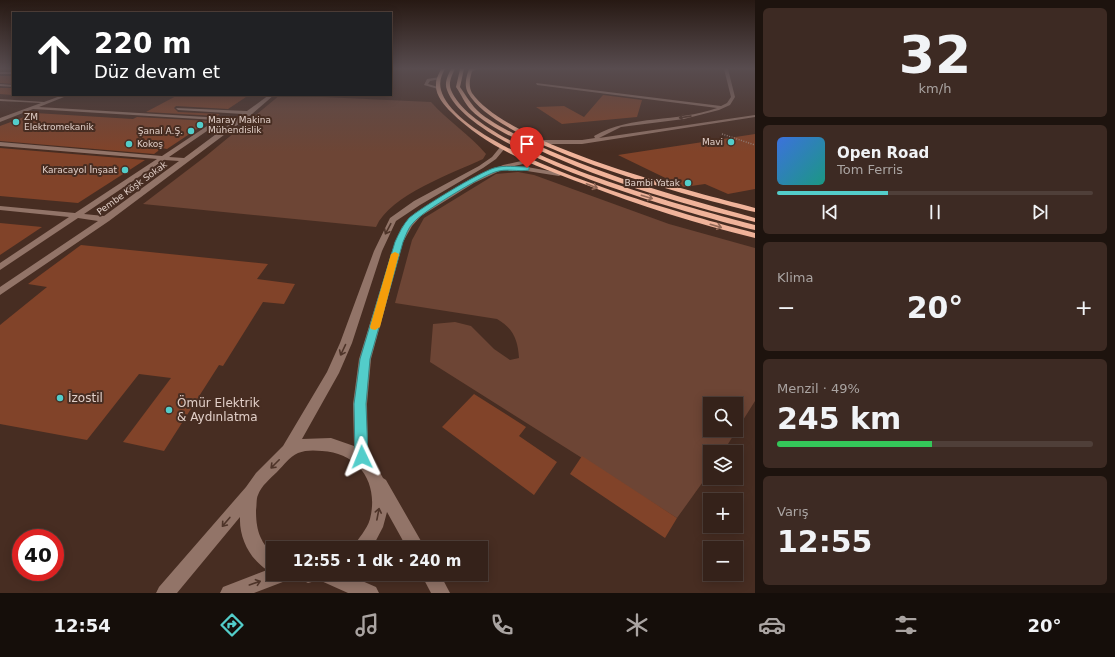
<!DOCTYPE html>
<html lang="tr">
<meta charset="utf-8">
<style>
:root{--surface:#35221a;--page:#3d2a23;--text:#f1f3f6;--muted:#aaa4a2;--line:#4f3f39;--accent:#53cdca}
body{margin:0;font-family:"DejaVu Sans",sans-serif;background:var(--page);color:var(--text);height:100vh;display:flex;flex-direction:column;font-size:15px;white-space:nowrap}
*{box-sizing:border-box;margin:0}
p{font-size:13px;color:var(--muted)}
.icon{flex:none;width:22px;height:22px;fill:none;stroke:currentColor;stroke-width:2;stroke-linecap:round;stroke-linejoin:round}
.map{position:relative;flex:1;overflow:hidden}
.drawer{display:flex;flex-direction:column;gap:8px;padding:8px;background:#1d130e;width:360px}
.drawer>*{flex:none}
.banner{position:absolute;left:12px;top:12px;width:380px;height:84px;border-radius:0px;box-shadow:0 2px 10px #0003,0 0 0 1px var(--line);background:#202124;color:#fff;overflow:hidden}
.buttons{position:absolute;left:703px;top:397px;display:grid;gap:8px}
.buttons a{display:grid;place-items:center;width:40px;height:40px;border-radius:0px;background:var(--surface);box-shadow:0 2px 10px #0003,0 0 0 1px var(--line);font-size:20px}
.speed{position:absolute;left:12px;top:529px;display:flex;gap:8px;font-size:20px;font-weight:700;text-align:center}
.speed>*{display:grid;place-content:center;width:52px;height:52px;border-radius:50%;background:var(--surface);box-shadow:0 2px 10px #0003,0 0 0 1px var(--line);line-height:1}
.speed .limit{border:6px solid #d22;background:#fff;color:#111}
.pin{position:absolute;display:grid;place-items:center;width:34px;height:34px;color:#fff;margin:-41px -17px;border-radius:50% 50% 50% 0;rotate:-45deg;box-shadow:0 0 4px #0007}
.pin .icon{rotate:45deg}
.me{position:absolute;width:44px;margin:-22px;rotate:358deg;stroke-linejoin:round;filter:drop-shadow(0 0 3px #0008)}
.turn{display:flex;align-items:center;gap:14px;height:84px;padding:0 16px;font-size:18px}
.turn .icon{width:52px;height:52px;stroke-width:2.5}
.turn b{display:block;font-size:28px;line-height:34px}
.big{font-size:30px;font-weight:700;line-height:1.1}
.drawer .tile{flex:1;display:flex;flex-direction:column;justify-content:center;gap:6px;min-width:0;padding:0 14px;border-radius:6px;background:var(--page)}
.drawer .dial{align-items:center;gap:0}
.dial b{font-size:52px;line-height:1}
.song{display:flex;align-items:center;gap:12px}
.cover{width:48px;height:48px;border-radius:6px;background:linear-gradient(135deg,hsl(220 70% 55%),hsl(170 70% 35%))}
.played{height:4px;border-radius:2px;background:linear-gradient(90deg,var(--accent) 35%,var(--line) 35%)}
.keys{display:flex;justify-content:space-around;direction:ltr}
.heat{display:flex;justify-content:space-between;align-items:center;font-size:22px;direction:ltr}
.charge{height:6px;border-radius:3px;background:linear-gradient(90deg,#34c759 49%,var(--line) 0)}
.trip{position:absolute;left:266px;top:541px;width:222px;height:40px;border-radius:0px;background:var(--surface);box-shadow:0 2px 10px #0003,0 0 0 1px var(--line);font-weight:700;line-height:40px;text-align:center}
.tabs{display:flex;height:64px;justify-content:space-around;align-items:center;background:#150e0a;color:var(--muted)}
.tabs .icon{width:28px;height:28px}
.tabs .selected{color:var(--accent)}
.tabs b{font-size:18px;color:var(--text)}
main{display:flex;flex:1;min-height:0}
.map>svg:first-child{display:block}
.green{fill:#6d4535;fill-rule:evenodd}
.building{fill:#814329}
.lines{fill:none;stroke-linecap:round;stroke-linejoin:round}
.path{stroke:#978178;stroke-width:1.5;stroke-dasharray:1 1.5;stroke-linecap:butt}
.minor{fill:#927468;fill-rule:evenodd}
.major{fill:#f0b39a;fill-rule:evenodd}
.oneway{stroke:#4e3429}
.oneway2{stroke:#936958}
.route{fill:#53cdca;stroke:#368583}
.slow{fill:#f59e0b}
.poi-dot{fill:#53cdca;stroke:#472d22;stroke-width:1.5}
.labels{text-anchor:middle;stroke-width:4;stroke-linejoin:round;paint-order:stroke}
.far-poi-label{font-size:9px;fill:#e0cec7;stroke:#472d22;text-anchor:end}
.far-street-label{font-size:9px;fill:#e0cec7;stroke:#472d22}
.near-poi-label{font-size:12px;fill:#e0cec7;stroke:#472d22;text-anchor:start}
</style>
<main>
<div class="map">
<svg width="755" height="593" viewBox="0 0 755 593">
<rect width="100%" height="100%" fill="#472d22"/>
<g class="green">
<path d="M 280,95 L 431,102 C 448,121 470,135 486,154 L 483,159 C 453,173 390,195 376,227 L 143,204 L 206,156 Z"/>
<path d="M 518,172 L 534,175 L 669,224 L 755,248 L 755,401 L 723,452 L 710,452 L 710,472 L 677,518 L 430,362 L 433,324 L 455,322 L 471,326 L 494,349 L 510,360 L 519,358 C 518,340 513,328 497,319 L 395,303 L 412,240 L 424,218 L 496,174 ZM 710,404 L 736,404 L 736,430 L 710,430 Z"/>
</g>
<g class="building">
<polygon points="0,76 13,76 13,84 0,83"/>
<polygon points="0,88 13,88 13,95 0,94"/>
<polygon points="178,95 249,95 228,109 176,106 174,108 178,112 220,114 217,116 146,112"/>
<polygon points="603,95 642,100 637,117 562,124 536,107 564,106 584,117"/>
<polygon points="35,113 133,119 137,117 209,121 167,149 162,148 154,154 0,141 0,126"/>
<polygon points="755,134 755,189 728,194 705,184 684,187 618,155"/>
<polygon points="0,148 145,160 78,203 0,196"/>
<polygon points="0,223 42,227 0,255"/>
<polygon points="81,245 268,264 257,279 295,284 284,304 263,302 223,366 219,365 164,451 123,442 171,378 139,374 87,440 0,424 0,325 47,287 28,284"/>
<polygon points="474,394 526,427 519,436 557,462 534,495 442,427"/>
<polygon points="582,456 677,518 665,538 570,474"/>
</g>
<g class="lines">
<polyline class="path" points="722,134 755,145"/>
<g class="minor">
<polygon points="472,69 477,69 468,74 468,72"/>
<path d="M 724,69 L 728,69 L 735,97 L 730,105 L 719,110 L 684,119 L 621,127 L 599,138 L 755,115 L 755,117 L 582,144 L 543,144 L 540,142 L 543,140 L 582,140 L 595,138 L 594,136 C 633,114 676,123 717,108 L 537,85 L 536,83 L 721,106 L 727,103 L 731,97 Z"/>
<rect x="0" y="72" width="13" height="2"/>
<polygon points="440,77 440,79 430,81 428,84 438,87 438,89 424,85 427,79"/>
<polygon points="0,84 13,85 13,87 0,86"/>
<path d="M 63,95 L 69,95 L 39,107 L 223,118 L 223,120 L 169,157 L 184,158 L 243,114 L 178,110 L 176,108 L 247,111 L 269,95 L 274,95 L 252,114 L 109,221 L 0,295 L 0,287 L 98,221 L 78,218 L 0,270 L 0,263 L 69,217 L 0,210 L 0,206 L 75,213 L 157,159 L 0,146 L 0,142 L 162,156 L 216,120 L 33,109 L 0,122 L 0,118 L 41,103 L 0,101 L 0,99 L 44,102 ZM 164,160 L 179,161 L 104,216 L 84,214 Z"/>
<path d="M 501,146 L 506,147 L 496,159 L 483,168 L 420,205 L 396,221 L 382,251 L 352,343 L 339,373 L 302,439 L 331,438 L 354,446 L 353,404 L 359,359 L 395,242 L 402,227 L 415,213 L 469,180 L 503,165 L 530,159 L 533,161 L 532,162 L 510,167 L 527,167 L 561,173 L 561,175 L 559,176 L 527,171 L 509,171 L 506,168 L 474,183 L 421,216 L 412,226 L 403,242 L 371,359 L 367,404 L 368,456 L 378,469 L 383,478 L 386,480 L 425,548 L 407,548 L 387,512 L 383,527 L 372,548 L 353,548 C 358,538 367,530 370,519 C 379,483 359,453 322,451 C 314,450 305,450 298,453 C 289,457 284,465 277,472 C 271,478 261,486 258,495 C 256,499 257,505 256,510 C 256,528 259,541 273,554 L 273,574 L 291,574 L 288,580 L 254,593 L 220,593 L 223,587 L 267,570 C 250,559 239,538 240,517 L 177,593 L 156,593 L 159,587 L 246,487 L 256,473 L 283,446 L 327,372 L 340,343 L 374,251 L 390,218 L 414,201 L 479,166 L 492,157 Z"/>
<polygon points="299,574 346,574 376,587 379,593 348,593 319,580 308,583 302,580"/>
<polygon points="421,574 440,574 450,593 431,593"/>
</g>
<g class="major">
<path d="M 441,69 L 445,69 C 441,76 439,82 441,90 C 458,154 693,217 755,233 L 755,238 C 697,224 640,206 584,184 C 536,166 488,149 451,112 C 444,105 435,95 436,84 C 436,78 439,74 441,69 Z"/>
<path d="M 451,69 L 455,69 C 452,75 448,83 451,90 C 476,152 691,208 755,225 L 755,230 C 690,214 470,153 447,90 C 444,83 448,75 451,69 Z"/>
<path d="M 460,69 L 464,69 L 460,87 C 465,94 469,101 474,107 C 484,119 509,131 522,138 C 596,174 676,196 755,218 L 755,222 C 677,203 594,178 522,142 C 506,134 484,123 471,110 C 465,104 461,94 456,87 Z"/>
<path d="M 469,69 L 473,69 C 470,76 468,86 472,93 C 509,146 690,191 755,208 L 755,212 C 693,197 499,147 468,93 C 464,86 466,77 469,69 Z"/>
</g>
</g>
<defs><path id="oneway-shaft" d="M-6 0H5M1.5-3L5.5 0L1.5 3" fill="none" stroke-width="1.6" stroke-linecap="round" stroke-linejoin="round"/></defs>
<g class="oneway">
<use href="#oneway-shaft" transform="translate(685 117) rotate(172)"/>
<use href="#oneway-shaft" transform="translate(388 229) rotate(118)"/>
<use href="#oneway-shaft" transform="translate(343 350) rotate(115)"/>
<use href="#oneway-shaft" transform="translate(275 464) rotate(135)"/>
<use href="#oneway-shaft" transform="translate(378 514) rotate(-79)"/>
<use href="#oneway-shaft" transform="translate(226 522) rotate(130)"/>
<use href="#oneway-shaft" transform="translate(255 583) rotate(-19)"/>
</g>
<g class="oneway2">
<use href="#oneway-shaft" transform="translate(592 186) rotate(21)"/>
<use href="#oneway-shaft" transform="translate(647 197) rotate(17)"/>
<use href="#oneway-shaft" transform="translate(716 226) rotate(16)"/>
</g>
<linearGradient id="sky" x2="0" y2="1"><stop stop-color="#271913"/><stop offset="0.45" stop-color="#584c4f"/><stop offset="1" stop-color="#584c4f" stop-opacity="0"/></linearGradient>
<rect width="755" height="152" fill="url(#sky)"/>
<path class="route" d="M 527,167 L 529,167 L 529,170 C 519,172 506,168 495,172 C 480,177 423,211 413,223 C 408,228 406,235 403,242 L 370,359 L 366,404 L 368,457 L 366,462 L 362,463 L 357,462 L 355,457 L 354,404 L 360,359 L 395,242 C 399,233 403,225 409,218 C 422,207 478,173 494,168 C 504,165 517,167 527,167 Z"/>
<polygon class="slow" points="395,252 399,254 380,327 375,330 371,329 370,327 391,254"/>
<g class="poi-dot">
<circle cx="16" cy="122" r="4"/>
<circle cx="200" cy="125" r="4"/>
<circle cx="191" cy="131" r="4"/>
<circle cx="731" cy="142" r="4"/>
<circle cx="129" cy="144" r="4"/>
<circle cx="125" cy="170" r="4"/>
<circle cx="688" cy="183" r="4"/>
<circle cx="60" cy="398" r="4"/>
<circle cx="169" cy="410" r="4"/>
</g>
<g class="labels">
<g class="far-poi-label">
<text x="24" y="120" text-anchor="start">ZM<tspan x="24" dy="10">Elektromekanik</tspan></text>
<text x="208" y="123" text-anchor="start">Maray Makina<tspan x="208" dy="10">Mühendislik</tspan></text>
<text x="183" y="134">Şanal A.Ş.</text>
<text x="723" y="145">Mavi</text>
<text x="137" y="147" text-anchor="start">Kokoş</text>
<text x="117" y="173">Karacayol İnşaat</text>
<text x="680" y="186">Bambi Yatak</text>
</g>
<g class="far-street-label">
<text transform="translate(132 188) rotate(-36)" y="3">Pembe Köşk Sokak</text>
</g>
<g class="near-poi-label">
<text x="68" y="402">İzostil</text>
<text x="177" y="407">Ömür Elektrik<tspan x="177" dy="14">&amp; Aydınlatma</tspan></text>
</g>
</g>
</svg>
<div class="buttons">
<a><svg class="icon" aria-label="search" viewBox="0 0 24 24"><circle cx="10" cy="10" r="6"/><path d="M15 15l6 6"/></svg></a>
<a><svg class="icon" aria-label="layers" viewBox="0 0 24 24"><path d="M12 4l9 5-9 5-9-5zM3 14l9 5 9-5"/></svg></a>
<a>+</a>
<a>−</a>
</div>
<div class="speed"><div class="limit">40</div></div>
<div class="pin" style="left:527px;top:168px;background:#d93025"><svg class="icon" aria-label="arrive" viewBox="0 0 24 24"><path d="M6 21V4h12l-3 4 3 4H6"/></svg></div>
<svg class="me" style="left:362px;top:457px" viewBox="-20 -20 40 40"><path d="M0-17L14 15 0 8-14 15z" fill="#53cdca" stroke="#fff" stroke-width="4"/></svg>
<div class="trip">12:55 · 1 dk · 240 m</div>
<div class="banner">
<div class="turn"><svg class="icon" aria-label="ahead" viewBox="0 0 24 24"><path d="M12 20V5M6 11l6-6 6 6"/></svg><div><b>220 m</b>Düz devam et</div></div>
</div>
</div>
<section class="drawer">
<div class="tile dial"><b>32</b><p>km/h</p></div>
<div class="tile">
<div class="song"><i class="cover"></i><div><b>Open Road</b><p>Tom Ferris</p></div></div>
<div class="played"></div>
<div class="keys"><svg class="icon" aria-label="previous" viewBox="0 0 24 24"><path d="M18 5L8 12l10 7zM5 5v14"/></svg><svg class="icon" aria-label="pause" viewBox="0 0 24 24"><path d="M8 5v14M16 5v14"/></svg><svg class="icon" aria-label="next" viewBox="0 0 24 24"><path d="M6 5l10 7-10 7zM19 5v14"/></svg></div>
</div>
<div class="tile"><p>Klima</p>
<div class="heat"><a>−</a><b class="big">20°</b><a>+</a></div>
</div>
<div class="tile"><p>Menzil · 49%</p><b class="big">245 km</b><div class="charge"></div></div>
<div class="tile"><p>Varış</p><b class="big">12:55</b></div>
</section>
</main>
<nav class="tabs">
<b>12:54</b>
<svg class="icon selected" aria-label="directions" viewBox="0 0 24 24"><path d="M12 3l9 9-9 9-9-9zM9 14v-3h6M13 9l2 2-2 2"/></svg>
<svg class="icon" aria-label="music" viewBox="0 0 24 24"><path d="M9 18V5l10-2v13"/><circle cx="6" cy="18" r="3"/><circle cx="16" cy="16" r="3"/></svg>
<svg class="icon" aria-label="phone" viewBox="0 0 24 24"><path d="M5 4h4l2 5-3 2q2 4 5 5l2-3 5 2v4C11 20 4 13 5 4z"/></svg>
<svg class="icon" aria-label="climate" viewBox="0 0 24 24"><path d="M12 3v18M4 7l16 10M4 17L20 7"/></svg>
<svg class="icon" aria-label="car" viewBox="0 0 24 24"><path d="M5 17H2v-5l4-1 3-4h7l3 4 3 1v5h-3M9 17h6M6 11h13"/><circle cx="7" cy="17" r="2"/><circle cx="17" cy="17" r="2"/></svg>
<svg class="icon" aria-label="filters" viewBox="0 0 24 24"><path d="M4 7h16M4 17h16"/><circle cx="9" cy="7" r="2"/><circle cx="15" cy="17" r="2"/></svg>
<b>20°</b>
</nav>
